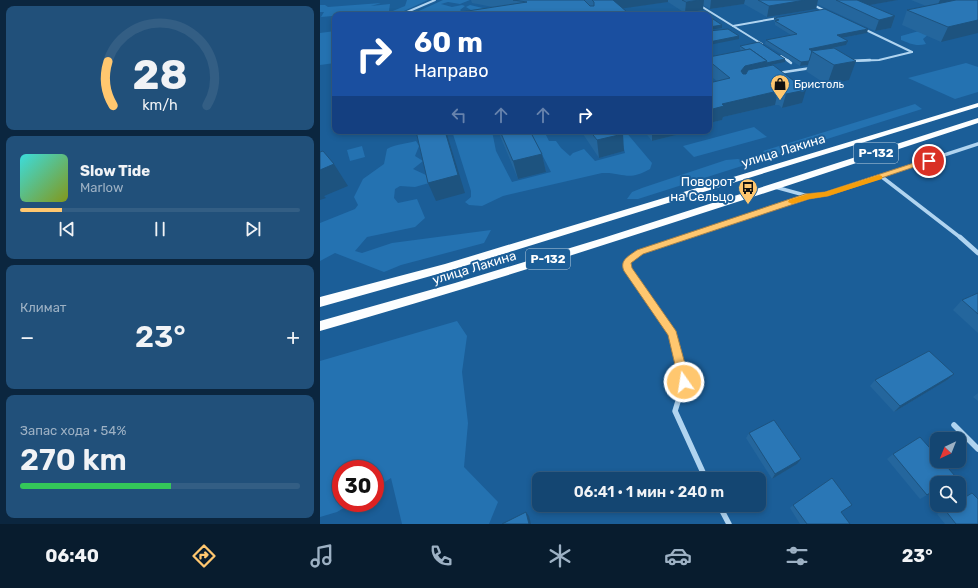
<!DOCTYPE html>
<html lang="ru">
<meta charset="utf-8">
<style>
:root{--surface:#144672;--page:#21507a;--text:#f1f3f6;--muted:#9db1c4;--line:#335e84;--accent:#ffc76f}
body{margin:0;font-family:Rubik,sans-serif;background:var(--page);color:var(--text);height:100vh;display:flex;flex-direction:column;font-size:15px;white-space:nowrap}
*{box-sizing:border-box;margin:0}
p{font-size:13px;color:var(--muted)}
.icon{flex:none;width:22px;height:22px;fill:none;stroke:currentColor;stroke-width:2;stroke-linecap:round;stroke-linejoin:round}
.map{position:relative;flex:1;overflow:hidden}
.details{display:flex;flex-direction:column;gap:6px;padding:6px;background:#0b263f;width:320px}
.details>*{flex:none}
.top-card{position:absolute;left:12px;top:12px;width:380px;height:122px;border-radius:8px;box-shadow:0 2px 6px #0003,0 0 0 1px var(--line);background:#1a4fa0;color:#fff;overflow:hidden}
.needle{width:26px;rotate:223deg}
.buttons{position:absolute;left:610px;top:432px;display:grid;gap:8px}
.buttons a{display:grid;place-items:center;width:36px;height:36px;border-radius:8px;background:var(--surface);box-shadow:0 2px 6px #0003,0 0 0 1px var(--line);font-size:20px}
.speed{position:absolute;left:12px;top:460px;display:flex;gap:8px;font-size:20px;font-weight:700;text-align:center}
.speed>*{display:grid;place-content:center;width:52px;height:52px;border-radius:50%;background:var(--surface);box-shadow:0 2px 6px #0003,0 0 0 1px var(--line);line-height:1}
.speed .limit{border:6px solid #d22;background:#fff;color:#111}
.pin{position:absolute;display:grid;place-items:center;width:34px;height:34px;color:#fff;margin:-17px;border:2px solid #fff;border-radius:50%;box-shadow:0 1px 4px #0007}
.me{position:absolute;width:44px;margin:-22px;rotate:347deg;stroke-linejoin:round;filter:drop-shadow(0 0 3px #0008)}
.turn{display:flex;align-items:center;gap:14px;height:84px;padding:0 16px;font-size:18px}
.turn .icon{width:52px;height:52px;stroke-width:2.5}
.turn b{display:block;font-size:28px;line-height:34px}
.lanes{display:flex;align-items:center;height:38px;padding:0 16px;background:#0003;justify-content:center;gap:20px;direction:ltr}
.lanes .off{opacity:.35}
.big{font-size:30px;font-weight:600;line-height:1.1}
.details .widget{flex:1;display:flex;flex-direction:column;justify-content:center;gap:6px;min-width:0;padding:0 14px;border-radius:8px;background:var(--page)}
.details .dial{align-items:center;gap:0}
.dial svg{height:104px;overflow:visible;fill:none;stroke:var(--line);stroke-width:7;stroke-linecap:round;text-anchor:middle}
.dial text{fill:var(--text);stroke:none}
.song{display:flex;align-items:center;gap:12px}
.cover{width:48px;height:48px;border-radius:6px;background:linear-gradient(135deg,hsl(180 70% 55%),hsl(70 70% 35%))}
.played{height:4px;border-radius:2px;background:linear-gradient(90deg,var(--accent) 15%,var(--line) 15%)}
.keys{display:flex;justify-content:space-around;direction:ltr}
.heat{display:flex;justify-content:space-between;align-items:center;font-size:22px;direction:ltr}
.charge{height:6px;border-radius:3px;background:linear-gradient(90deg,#34c759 54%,var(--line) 0)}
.trip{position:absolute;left:212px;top:472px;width:234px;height:40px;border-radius:8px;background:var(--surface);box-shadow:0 2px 6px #0003,0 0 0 1px var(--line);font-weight:600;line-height:40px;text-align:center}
.dock{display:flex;height:64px;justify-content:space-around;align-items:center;background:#081c2e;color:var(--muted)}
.dock .icon{width:28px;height:28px}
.dock .current{color:var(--accent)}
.dock b{font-size:18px;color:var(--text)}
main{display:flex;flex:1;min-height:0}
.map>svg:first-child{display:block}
.green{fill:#2472b1}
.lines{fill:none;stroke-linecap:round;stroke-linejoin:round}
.minor-far4{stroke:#b0d4f0;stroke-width:2}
.minor-far3{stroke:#b0d4f0;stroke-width:2.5}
.minor-far2{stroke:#b0d4f0;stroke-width:3.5}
.minor-far1{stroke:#b0d4f0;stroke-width:4.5}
.minor{stroke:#b0d4f0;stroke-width:5.5}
.trunk{fill:#fcfeff;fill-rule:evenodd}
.wall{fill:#24669d}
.shaded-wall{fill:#1d537f}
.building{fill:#2a77b6;stroke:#1d537f}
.route{fill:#ffc76f;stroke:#a68148}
.slow{fill:#f59e0b}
.labels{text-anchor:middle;stroke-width:4;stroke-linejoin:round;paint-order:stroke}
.far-poi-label{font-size:11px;fill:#fff;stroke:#1b5e98;text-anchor:start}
.shield{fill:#1b5e98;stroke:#bbcfe0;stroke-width:1}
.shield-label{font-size:12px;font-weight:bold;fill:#fff}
.street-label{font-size:13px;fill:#fff;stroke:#1b5e98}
.poi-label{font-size:13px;fill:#fff;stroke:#1b5e98;text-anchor:end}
</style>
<main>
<section class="details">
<div class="widget dial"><svg viewBox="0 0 100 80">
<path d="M14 69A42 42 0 1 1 86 69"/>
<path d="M14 69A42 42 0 0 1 10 35" stroke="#ffc76f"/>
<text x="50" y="56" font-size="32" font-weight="700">28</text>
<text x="50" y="72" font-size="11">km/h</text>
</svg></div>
<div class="widget">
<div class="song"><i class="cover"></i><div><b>Slow Tide</b><p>Marlow</p></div></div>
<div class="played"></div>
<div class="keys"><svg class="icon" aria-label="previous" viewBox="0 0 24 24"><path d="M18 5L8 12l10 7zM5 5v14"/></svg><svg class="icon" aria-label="pause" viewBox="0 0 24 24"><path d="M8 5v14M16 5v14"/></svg><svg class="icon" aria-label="next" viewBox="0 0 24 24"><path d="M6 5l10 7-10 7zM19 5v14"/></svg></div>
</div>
<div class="widget"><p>Климат</p>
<div class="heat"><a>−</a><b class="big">23°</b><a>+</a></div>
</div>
<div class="widget"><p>Запас хода · 54%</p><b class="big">270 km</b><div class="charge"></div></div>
</section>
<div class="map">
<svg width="658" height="524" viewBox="0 0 658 524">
<rect width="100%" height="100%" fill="#1b5e98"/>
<g class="green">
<polygon points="87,0 108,0 75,15 53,15 68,13 85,6"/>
<polygon points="123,0 150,0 140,4 128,2 121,4 132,7 142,5 145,6 140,10 142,12 151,10 146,7 150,5 167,9 154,15 90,15"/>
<polygon points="61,3 51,6 70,4 69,11 1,17 4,12 0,12 0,5 5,5 8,7"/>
<polygon points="15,31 15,63 0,65 0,33"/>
<path d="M 599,31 L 610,33 L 603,39 L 606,44 C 596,47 589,43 581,40 L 581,36 Z"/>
<polygon points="646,63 658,67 658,92 635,99 588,78"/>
<polygon points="595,104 602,109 450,157 443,151"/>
<polygon points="434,127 447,137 374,157 363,146"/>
<path d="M 132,131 L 172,131 L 176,151 L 192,182 L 231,172 L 210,131 L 224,131 L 229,141 L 236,141 L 241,148 L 250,156 L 253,153 L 264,149 L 275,161 L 305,153 L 304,149 L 291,131 L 305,131 L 332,163 L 330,169 C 307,182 304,172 282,173 L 183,196 L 162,206 L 149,205 L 145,202 L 151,197 L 151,191 Z"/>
<path d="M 96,141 L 99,146 L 95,156 L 103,161 L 93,169 L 106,175 L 109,183 L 95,187 L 80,186 L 75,189 L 74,198 L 78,203 L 97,199 L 105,218 L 95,227 L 47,237 L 35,251 L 42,253 L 72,243 L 171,230 L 164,243 L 81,265 L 64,272 L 15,253 L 0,261 L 0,223 L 35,209 L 38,205 L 34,197 L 43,179 L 64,164 L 67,149 C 76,144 86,144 96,141 Z"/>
<polygon points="42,146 45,157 30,161 27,150"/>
<polygon points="418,159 426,162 425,165 318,199 307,199 312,192 322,188 406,160"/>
<polygon points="137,321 147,336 142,372 148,423 144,467 178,502 169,524 82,524 71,478 55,488 55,469 21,469 21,503 32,503 17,512 0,517 0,361"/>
</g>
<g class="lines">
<g class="minor-far4">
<polyline points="371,0 442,44"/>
<polyline points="484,0 507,12"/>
<polyline points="80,15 115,0"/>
<polyline points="413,26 458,18"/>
<polyline points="544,29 592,52"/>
<polyline points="461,56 469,61"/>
<polyline points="531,61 559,60 592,52"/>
</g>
<g class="minor-far3">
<polyline points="467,60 471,63"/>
<polyline points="531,61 550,60"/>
<polyline points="458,73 491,68"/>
</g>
<g class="minor-far2">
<polyline points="562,177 641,238"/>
<polyline points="455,187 488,196 505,194 658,144"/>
<polyline points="363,238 488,196"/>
</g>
<g class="minor-far1">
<polyline points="640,237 658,253"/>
<polyline points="360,364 353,334 307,268 307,262 320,252 366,237"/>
</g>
<g class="minor">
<polyline points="360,363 364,382 355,411 386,479"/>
<polyline points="634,425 658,449"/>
<polyline points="399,505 409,524"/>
</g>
<g class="trunk">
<polygon points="658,103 658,107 125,272 0,307 0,297 125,264"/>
<path d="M 658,118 L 658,123 C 439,195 221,268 0,331 L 0,321 L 135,283 L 283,238 Z"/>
</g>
</g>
<g class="wall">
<polygon points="151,0 578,0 549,5 575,16 571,28 555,31 497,4 496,9 447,17 424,4 390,9 383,5 383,10 365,13 348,2 303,8 307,15 142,15 141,12 173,7 152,3"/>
<polygon points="591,0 658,0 621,42 582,25 587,10 606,6"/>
<polygon points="454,18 547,33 522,38 528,41 526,45 509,49 529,80 507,85 486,71 488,65 480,66 445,44 446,40 471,35 455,25 455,22 454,21"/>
<polygon points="420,46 465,62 446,66 446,67 482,103 462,108 459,105 455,105 403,117 402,120 389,123 389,83 397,81 389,75 389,57 422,51 420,49"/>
<polygon points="178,131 210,131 222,154 226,172 198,179"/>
<polygon points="261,131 301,131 304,151 279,158"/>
<polygon points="324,131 372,131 332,141"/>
<polygon points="658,293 658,333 633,310 642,300"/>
<polygon points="555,380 627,380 574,412 550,386"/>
<polygon points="658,393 658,401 653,397"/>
<polygon points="429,433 477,464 452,479 426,438"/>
<polygon points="573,454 607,495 600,499 567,459"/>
<polygon points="652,493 658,524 625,524 617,514 632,505 639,505 639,500"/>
<polygon points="473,505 521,512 530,524 480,524 470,508"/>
</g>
<g class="shaded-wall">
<polygon points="291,0 348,0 348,2 292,10"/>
<polygon points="380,0 384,0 383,10 365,13 366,2"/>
<polygon points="391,0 425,0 424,4 390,9"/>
<polygon points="485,0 498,0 496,9 447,17 449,6"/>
<polygon points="531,0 578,0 533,8"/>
<polygon points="620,0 658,0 615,10"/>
<polygon points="307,12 307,15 289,15"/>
<polygon points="575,16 571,28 555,31 559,20"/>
<polygon points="658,20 658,33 621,42 628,27"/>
<polygon points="402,25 402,28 389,30 389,27"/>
<polygon points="548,29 547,33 516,39 517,35"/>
<polygon points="419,36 419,39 389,45 389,42"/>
<polygon points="528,41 526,45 493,52 489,49"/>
<polygon points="465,59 465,62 446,66 444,74 423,79 421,71 425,66 447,61"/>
<polygon points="489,61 488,65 480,66 481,62"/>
<polygon points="536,61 529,80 507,85 514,65"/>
<polygon points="486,90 482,103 462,108 466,94"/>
<polygon points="458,91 455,105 403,117 402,120 389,123 389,110 402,104"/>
<polygon points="12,109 15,109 15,115"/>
<polygon points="125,131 126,131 145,193 116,201 108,183"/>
<polygon points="332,131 372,131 332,141"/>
<polygon points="303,134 304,151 279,158 277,140"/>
<polygon points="222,154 226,172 198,179 193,161"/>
<polygon points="14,164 28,186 4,196 6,198 0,200 0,170"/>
<polygon points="634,374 627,380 574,412 580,406"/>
<polygon points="481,459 477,464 452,479 455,474"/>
<polygon points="206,512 209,516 211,524 209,524"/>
</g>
<g class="building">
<polygon points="193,0 264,0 270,6 274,6 274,2 272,0 293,0 307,12 289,15 142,15 141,12 207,2"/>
<polygon points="362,0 380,0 366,2"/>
<polygon points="438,0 485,0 449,6"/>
<polygon points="516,0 537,0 575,16 559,20"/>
<polygon points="636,0 658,0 658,20 628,27 587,10"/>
<polygon points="505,9 548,29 517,35 528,41 489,49 492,51 489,61 481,62 446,40 477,34 455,21 459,20 454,18"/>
<polygon points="389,17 390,17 402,25 389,27"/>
<polygon points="408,29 419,36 389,42 389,31"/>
<polygon points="439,42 465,59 446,63 447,61 430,49 426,50 420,46"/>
<polygon points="514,48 536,61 514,65 491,51"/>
<polygon points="430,49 447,61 425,66 421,71 423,74 426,74 428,70 453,65 486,90 466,94 462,92 458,91 402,104 404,106 389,110 389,83 410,78 389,61 389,57"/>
<polygon points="14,66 15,66 15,109 12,109"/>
<polygon points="96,131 125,131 138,175 108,183"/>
<polygon points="180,131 210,131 222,154 193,161"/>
<polygon points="270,131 301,131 303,134 277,140"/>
<polygon points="3,151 14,164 0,170 0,152"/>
<polygon points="658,293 658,314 642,300"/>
<polygon points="609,351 634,374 580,406 555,380"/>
<polygon points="454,420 481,459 455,474 429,433"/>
<polygon points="600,437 617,456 617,461 622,461 635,476 624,483 617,483 617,488 607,495 573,454"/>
<polygon points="512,478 532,505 521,512 530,524 487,524 473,505"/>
<polygon points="652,493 658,499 658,524 636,524 625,510 633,505 639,505 639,501"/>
<polygon points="206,512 209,524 182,524"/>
</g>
<path class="route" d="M 606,159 L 609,159 L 612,161 L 508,196 L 489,199 L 323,254 L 311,263 L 312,268 L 356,331 L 370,382 L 368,386 L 364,388 L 360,386 L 348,335 L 304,271 C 299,260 309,256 317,250 L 485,194 L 505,192 Z"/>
<polygon class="slow" points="559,175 562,176 562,179 508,196 489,199 472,204 468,202 469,200 488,194 505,192"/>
<defs>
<g id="shop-pin" transform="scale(1)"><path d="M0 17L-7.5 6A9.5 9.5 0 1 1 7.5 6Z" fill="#ffc76f" stroke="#1b5e98"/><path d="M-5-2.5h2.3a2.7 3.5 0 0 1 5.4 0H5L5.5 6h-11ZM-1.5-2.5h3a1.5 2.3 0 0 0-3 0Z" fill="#111"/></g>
<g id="bus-pin" transform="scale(1)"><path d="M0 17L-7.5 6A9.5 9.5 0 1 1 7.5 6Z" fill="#ffc76f" stroke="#1b5e98"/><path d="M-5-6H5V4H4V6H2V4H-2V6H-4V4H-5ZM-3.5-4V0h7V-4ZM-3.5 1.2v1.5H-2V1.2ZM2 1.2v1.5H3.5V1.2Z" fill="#111"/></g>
</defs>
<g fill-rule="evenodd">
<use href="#shop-pin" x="460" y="84"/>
<use href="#bus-pin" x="428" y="188"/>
</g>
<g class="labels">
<g class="far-poi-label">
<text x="474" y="88">Бристоль</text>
</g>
<g class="shield">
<rect x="534" y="143" width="44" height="20" rx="3"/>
<rect x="206" y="249" width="44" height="20" rx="3"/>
</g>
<g class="shield-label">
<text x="556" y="157">Р-132</text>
<text x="228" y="263">Р-132</text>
</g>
<g class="street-label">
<text transform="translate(463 150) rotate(-17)" y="5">улица Лакина</text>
<text transform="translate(154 267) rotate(-17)" y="5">улица Лакина</text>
</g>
<g class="poi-label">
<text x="414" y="186">Поворот<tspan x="414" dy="15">на Сельцо</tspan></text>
</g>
</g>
</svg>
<div class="buttons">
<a><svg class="needle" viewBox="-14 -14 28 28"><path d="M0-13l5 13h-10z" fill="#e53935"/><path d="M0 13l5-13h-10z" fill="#9db1c4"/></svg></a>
<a><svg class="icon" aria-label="search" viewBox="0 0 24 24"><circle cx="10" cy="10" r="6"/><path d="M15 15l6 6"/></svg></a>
</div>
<div class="speed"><div class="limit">30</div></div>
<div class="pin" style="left:609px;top:161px;background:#d93025"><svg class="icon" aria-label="arrive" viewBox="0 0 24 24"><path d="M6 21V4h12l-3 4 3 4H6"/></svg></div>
<svg class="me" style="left:364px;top:382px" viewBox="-20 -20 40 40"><circle r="17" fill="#ffc76f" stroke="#fff" stroke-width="3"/><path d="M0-11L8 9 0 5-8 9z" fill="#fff"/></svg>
<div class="trip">06:41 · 1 мин · 240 m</div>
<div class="top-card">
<div class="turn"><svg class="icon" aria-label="right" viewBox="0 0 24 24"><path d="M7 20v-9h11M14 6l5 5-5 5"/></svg><div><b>60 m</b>Направо</div></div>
<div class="lanes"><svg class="icon off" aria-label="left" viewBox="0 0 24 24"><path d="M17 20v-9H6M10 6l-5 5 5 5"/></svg><svg class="icon off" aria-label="ahead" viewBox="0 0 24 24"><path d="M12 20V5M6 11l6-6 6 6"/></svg><svg class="icon off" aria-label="ahead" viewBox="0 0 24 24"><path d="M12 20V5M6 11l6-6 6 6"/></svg><svg class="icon" aria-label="right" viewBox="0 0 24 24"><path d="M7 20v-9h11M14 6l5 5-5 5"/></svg></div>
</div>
</div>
</main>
<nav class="dock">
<b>06:40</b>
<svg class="icon current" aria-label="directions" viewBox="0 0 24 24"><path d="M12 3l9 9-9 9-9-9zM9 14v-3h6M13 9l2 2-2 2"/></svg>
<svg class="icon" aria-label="music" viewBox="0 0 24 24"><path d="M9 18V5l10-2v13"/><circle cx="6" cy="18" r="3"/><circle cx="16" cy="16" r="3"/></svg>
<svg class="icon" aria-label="phone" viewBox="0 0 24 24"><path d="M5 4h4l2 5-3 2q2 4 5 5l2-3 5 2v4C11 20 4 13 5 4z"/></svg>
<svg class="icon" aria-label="climate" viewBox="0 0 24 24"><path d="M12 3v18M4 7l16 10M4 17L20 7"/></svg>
<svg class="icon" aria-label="car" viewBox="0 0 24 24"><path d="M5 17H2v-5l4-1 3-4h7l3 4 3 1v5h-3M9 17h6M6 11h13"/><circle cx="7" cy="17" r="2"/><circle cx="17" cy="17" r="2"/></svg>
<svg class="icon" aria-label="filters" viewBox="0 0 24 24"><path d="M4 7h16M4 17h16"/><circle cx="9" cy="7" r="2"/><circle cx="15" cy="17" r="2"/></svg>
<b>23°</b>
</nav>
